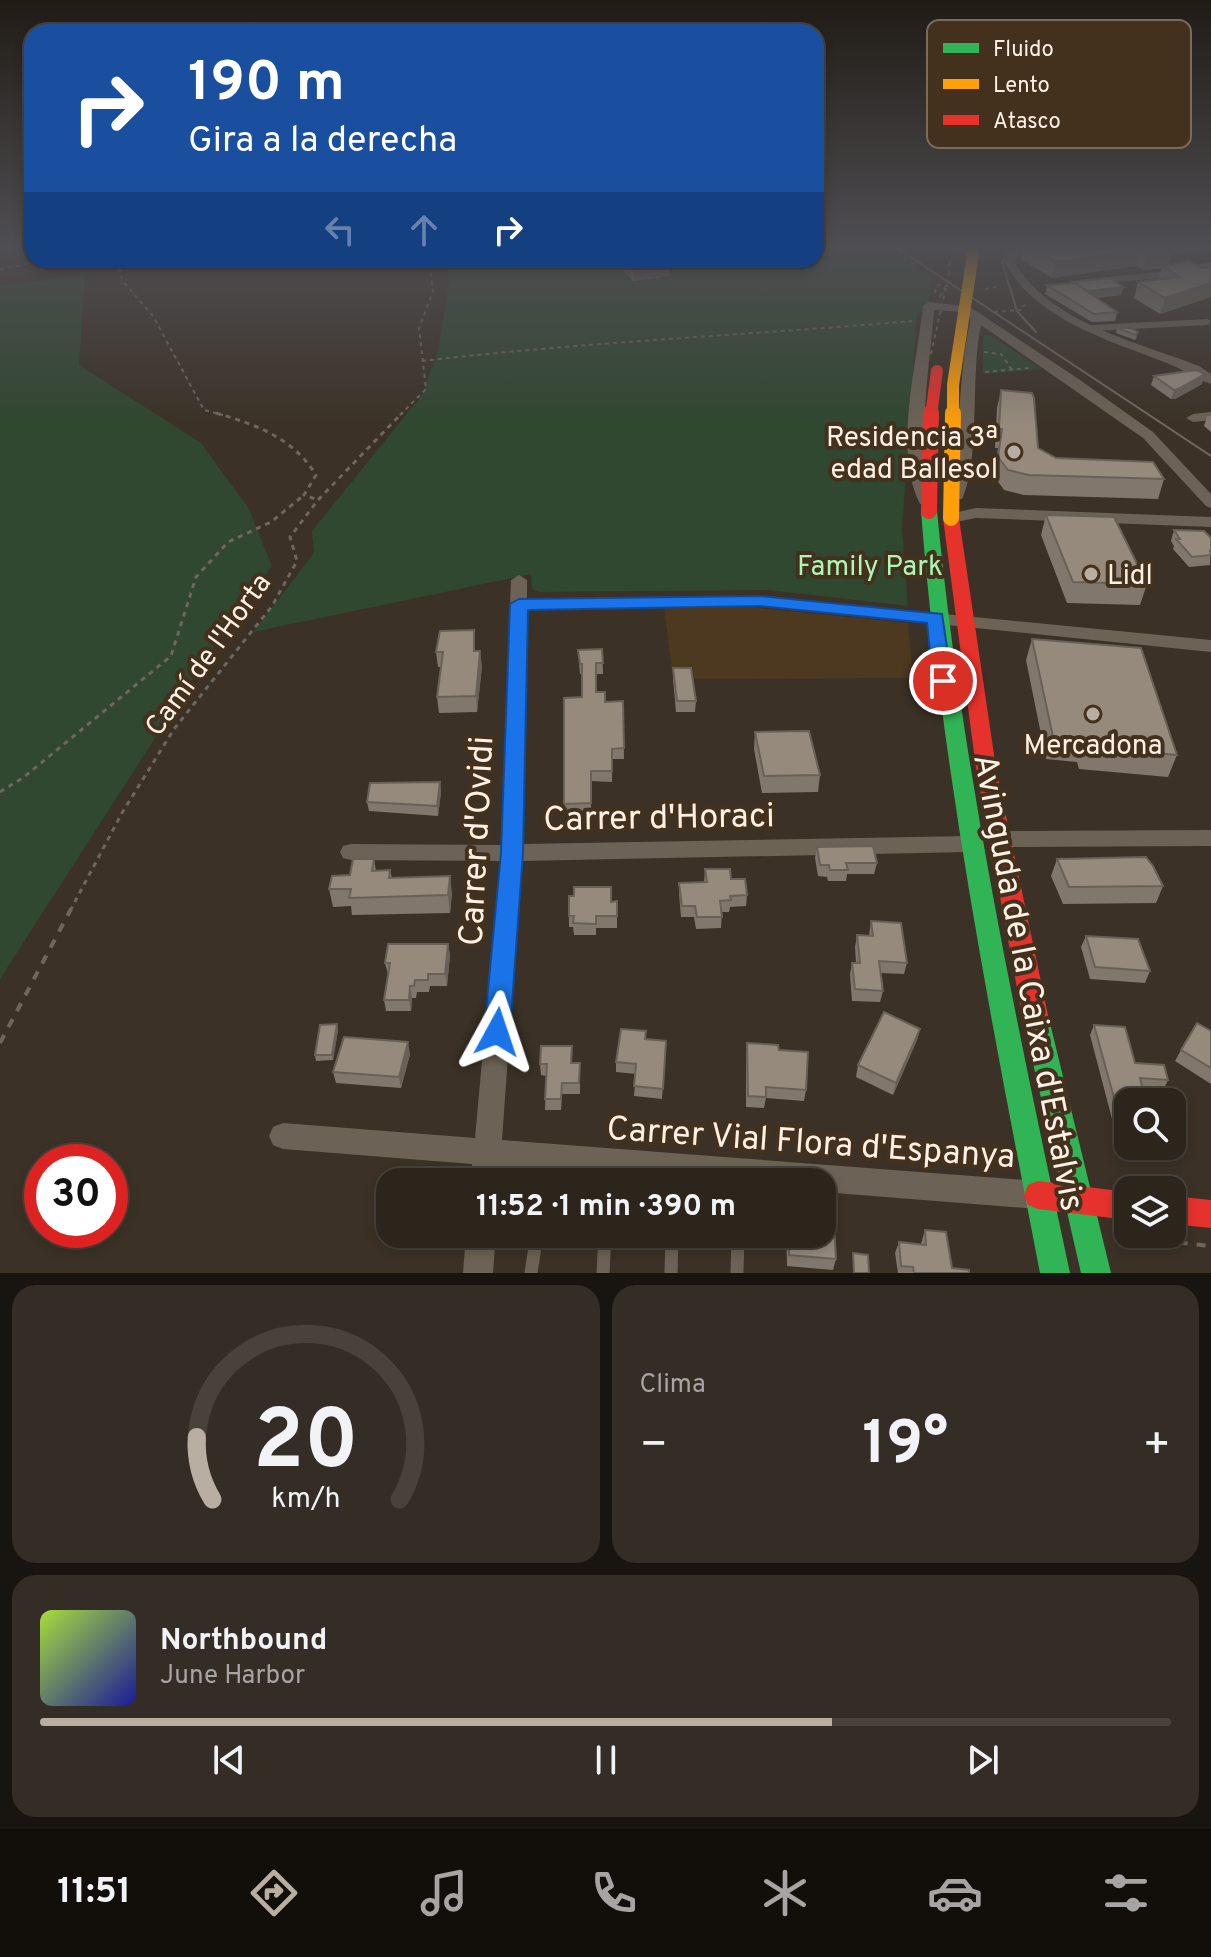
<!DOCTYPE html>
<html lang="es">
<meta charset="utf-8">
<style>
:root{--surface:#2c251c;--page:#342d25;--text:#f1f3f6;--muted:#a6a5a3;--line:#48423b;--accent:#b9aea2}
body{margin:0;font-family:Overpass,sans-serif;background:var(--page);color:var(--text);height:100vh;display:flex;flex-direction:column;font-size:30px;white-space:nowrap}
*{box-sizing:border-box;margin:0}
p{font-size:26px;color:var(--muted)}
.icon{flex:none;width:44px;height:44px;fill:none;stroke:currentColor;stroke-width:2;stroke-linecap:round;stroke-linejoin:round}
.map{position:relative;height:1273px;overflow:hidden}
.side{display:flex;flex-direction:column;gap:12px;padding:12px;background:#18140f;flex:1}
.side>*{flex:none}
.top-card{position:absolute;left:24px;top:24px;width:800px;height:244px;border-radius:24px;box-shadow:0 4px 12px #0003,0 0 0 2px var(--line);background:#1a4fa0;color:#fff;overflow:hidden}
.buttons{position:absolute;left:1114px;top:1088px;display:grid;gap:16px}
.buttons a{display:grid;place-items:center;width:72px;height:72px;border-radius:16px;background:var(--surface);box-shadow:0 4px 12px #0003,0 0 0 2px var(--line);font-size:40px}
.speed{position:absolute;left:24px;top:1144px;display:flex;gap:16px;font-size:40px;font-weight:700;text-align:center}
.speed>*{display:grid;place-content:center;width:104px;height:104px;border-radius:50%;background:var(--surface);box-shadow:0 4px 12px #0003,0 0 0 2px var(--line);line-height:1}
.speed .limit{border:12px solid #d22;background:#fff;color:#111}
.pin{position:absolute;display:grid;place-items:center;width:68px;height:68px;color:#fff;margin:-34px;border:4px solid #fff;border-radius:50%;box-shadow:0 2px 8px #0007}
.me{position:absolute;width:88px;margin:-44px;rotate:5deg;stroke-linejoin:round;filter:drop-shadow(0 0 6px #0008)}
.turn{display:flex;align-items:center;gap:28px;height:168px;padding:0 32px;font-size:36px}
.turn .icon{width:104px;height:104px;stroke-width:2.5}
.turn b{display:block;font-size:56px;line-height:68px}
.lanes{display:flex;align-items:center;height:76px;padding:0 32px;background:#0003;justify-content:center;gap:40px;direction:ltr}
.lanes .off{opacity:.35}
.big{font-size:60px;font-weight:700;line-height:1.1}
.side .tile{flex:1;display:flex;flex-direction:column;justify-content:center;gap:12px;min-width:0;padding:0 28px;border-radius:24px;background:var(--page)}
.side .dial{align-items:center;gap:0}
.dial svg{height:208px;overflow:visible;fill:none;stroke:var(--line);stroke-width:7;stroke-linecap:round;text-anchor:middle}
.dial text{fill:var(--text);stroke:none}
.song{display:flex;align-items:center;gap:24px}
.cover{width:96px;height:96px;border-radius:12px;background:linear-gradient(135deg,hsl(80 70% 55%),hsl(240 70% 35%))}
.played{height:8px;border-radius:4px;background:linear-gradient(90deg,var(--accent) 70%,var(--line) 70%)}
.keys{display:flex;justify-content:space-around;direction:ltr}
.heat{display:flex;justify-content:space-between;align-items:center;font-size:44px;direction:ltr}
.side .tiles{flex:1;display:grid;gap:12px;grid-template-columns:1fr 1fr}
.tile:last-child{grid-column:span 2}
.trip{position:absolute;left:376px;top:1168px;width:460px;height:80px;border-radius:24px;background:var(--surface);box-shadow:0 4px 12px #0003,0 0 0 2px var(--line);font-weight:700;line-height:80px;text-align:center}
.tab-bar{display:flex;height:128px;justify-content:space-around;align-items:center;background:#120f0b;color:var(--muted)}
.tab-bar .icon{width:56px;height:56px}
.tab-bar .on{color:var(--accent)}
.tab-bar b{font-size:36px;color:var(--text)}
.map>svg:first-child{display:block}
.built{fill:#4d3820}
.green{fill:#304730}
.lines{fill:none;stroke-linecap:round;stroke-linejoin:round}
.path-far2{stroke:#6f665c;stroke-width:2;stroke-dasharray:4 4;stroke-linecap:butt}
.path-far1{stroke:#6f665c;stroke-width:3;stroke-dasharray:5 5;stroke-linecap:butt}
.path{stroke:#6f665c;stroke-width:4;stroke-dasharray:9 9;stroke-linecap:butt}
.lane-far1{stroke:#6c6255;stroke-width:6}
.lane{stroke:#6c6255;stroke-width:13}
.street{fill:#6c6255;fill-rule:evenodd}
.fast{fill:#30b455;fill-rule:evenodd}
.jam{fill:#e5322d;fill-rule:evenodd}
.tram{stroke:#71685d;stroke-width:2}
.path-bridge{stroke:#6f665c;stroke-width:2;stroke-dasharray:4 4;stroke-linecap:butt}
.slow-bridge-far1{stroke:#ff9f0a;stroke-width:12}
.slow-bridge{stroke:#ff9f0a;stroke-width:16}
.jam-bridge-far1{stroke:#e5322d;stroke-width:12}
.jam-bridge{stroke:#e5322d;stroke-width:16}
.wall{fill:#81776c}
.shaded-wall{fill:#696158}
.building{fill:#968a7d;stroke:#696158;stroke-width:2}
.route{fill:#1a73e8;stroke:#114b97;stroke-width:2}
.poi-dot{fill:#b9aea2;stroke:#43311e;stroke-width:3}
.labels{text-anchor:middle;stroke-width:8;stroke-linejoin:round;paint-order:stroke}
.poi-label{font-size:28px;fill:#fdf1e5;stroke:#43311e;text-anchor:end}
.park-label{font-size:28px;fill:#acf7b6;stroke:#43311e}
.street-label{font-size:28px;fill:#fdf1e5;stroke:#43311e}
.near-street-label{font-size:34px;fill:#fdf1e5;stroke:#43311e}
.key{fill:#43311e;stroke:#7b6b5a;stroke-width:2}
.key-label{font-size:22px;fill:#fdf1e5}
</style>
<div class="map">
<svg width="1211" height="1273" viewBox="0 0 1211 1273">
<rect width="100%" height="100%" fill="#3b3126"/>
<polygon class="built" points="729,605 908,623 913,678 673,679 664,607"/>
<g class="green">
<polygon points="816,248 889,248 932,279 928,311 917,313 902,529 908,606 768,590 539,592 532,589 531,574 253,632 314,553 312,531 422,395 438,351 449,281 441,260 816,260"/>
<polygon points="85,274 79,365 201,443 249,509 272,566 211,651 0,979 0,286"/>
<polygon points="983,335 989,335 1042,369 983,374"/>
</g>
<g class="lines">
<g class="path-far2">
<polyline points="891,248 915,265"/>
<polyline points="118,260 122,280 153,316 204,410 223,415"/>
<polyline points="0,269 50,260"/>
<polyline points="949,274 950,258"/>
<polyline points="985,289 1001,286"/>
<polyline points="935,293 937,285 949,286"/>
<polyline points="940,297 946,285"/>
<polyline points="994,312 1021,310 1020,307 1029,304"/>
<polyline points="984,352 1001,354 1012,370"/>
<path d="M 422,361 C 585,342 749,335 912,321"/>
<polyline points="985,372 1029,368"/>
<polyline points="400,415 426,389 419,328 433,291 429,260"/>
</g>
<g class="path-far1">
<path d="M 216,413 C 257,425 293,438 316,475 L 304,495 L 318,500"/>
<polyline points="0,792 24,777 171,656 196,577 228,542 271,522 304,495"/>
<polyline points="70,911 122,813 174,729 272,606 297,561 290,537 318,500 402,413"/>
</g>
<g class="path">
<polyline points="0,1043 71,909"/>
<polyline points="1125,1237 1211,1246"/>
</g>
<polyline class="lane-far1" points="1093,328 1207,322"/>
<g class="lane">
<polyline points="531,1273 537,1234"/>
<polyline points="603,1273 605,1234"/>
<polyline points="671,1273 672,1234"/>
<polyline points="737,1273 738,1234"/>
</g>
<g class="street">
<path d="M 1015,248 L 1027,248 L 1014,261 C 1049,323 1136,341 1199,366 L 1211,374 L 1211,384 C 1196,379 1182,369 1167,363 C 1106,339 1036,320 1003,260 Z"/>
<polygon points="1211,262 1211,268 1159,278 1087,285 1081,282 1087,279 1159,272"/>
<path d="M 929,302 L 970,307 L 1080,380 L 1153,432 L 1211,494 L 1211,508 L 1206,506 L 1143,438 L 981,325 C 970,374 981,460 962,499 L 952,499 L 949,496 C 962,437 957,376 971,318 L 963,312 L 934,310 C 929,375 916,437 933,501 L 930,504 L 920,504 C 893,452 917,363 923,306 Z"/>
<polygon points="1211,412 1211,420 1193,422 1186,418 1193,414"/>
<polygon points="976,508 1211,517 1211,527 976,518 951,523 943,518 945,515"/>
<polygon points="519,575 527,580 527,599 760,596 1211,640 1211,652 760,606 527,609 523,844 968,836 976,838 979,844 976,850 968,852 522,861 502,1140 1038,1181 1048,1185 1052,1195 1048,1205 1038,1209 822,1192 822,1182 699,1182 500,1166 499,1182 471,1182 472,1164 283,1149 273,1145 269,1136 273,1127 283,1123 475,1138 500,861 351,860 343,858 340,852 343,846 351,844 501,845 511,580"/>
<polygon points="1211,830 1211,846 998,847 990,845 987,839 990,833 998,831"/>
<polygon points="466,1234 496,1234 493,1273 463,1273"/>
</g>
<g class="fast">
<path d="M 929,506 L 937,511 C 962,769 1016,1020 1070,1273 L 1040,1273 C 991,1020 941,768 921,511 Z"/>
<polygon points="1035,1004 1044,1007 1048,1015 1111,1273 1081,1273 1022,1015 1026,1007"/>
</g>
<g class="jam">
<polygon points="953,248 963,248 964,250 959,253"/>
<polygon points="951,513 959,518 996,768 1048,1015 1044,1023 1035,1026 1026,1023 1022,1015 976,768 943,518"/>
<polygon points="1038,1181 1128,1192 1128,1220 1038,1209 1028,1205 1024,1195 1028,1185"/>
<polygon points="1172,1196 1211,1200 1211,1228 1172,1224"/>
</g>
<g class="tram">
<polyline points="897,248 1211,456"/>
<polyline points="1009,248 1002,262 1017,311 1036,332"/>
</g>
<polyline class="path-bridge" points="931,354 949,274"/>
<polyline class="slow-bridge-far1" points="953,415 953,385 973,254"/>
<polyline class="slow-bridge" points="951,518 953,413"/>
<polyline class="jam-bridge-far1" points="931,415 937,371"/>
<polyline class="jam-bridge" points="929,511 931,413"/>
</g>
<g class="wall">
<polygon points="1023,248 1210,248 1172,254 1169,264 1202,268 1211,267 1211,297 1160,314 1134,298 1138,282 1159,279 1162,268 1143,270 1137,266 1052,278 1021,259"/>
<polygon points="613,260 667,260 670,276 633,281"/>
<polygon points="1047,285 1121,295 1096,298 1117,312 1115,321 1092,322 1045,294"/>
<polygon points="1117,328 1136,335 1137,337 1135,340 1116,333"/>
<polygon points="1154,376 1202,384 1175,399 1171,399 1151,385"/>
<polygon points="1001,390 1038,448 1056,458 1164,479 1158,499 1024,495 1004,490 994,476 998,448 995,448 997,408"/>
<polygon points="1207,416 1211,416 1211,432 1204,426"/>
<polygon points="1046,515 1147,584 1140,605 1067,603 1041,535"/>
<polygon points="1174,530 1211,538 1210,565 1189,567 1173,549 1174,546 1171,541"/>
<polygon points="1032,639 1177,755 1168,777 1079,769 1077,762 1046,759 1026,660"/>
<polygon points="602,649 603,674 596,674 596,692 605,702 623,701 624,759 612,759 612,782 591,781 591,814 564,814 564,698 582,697 582,674 580,674 578,650"/>
<polygon points="476,651 482,666 477,712 439,713 437,697 441,667 438,667 436,652"/>
<polygon points="673,668 696,701 695,712 676,712 673,679"/>
<polygon points="755,732 820,775 818,792 762,793 754,749"/>
<polygon points="440,782 441,792 438,816 369,811 367,802"/>
<polygon points="817,847 877,863 874,874 847,874 846,881 828,881 827,877 818,876 815,858"/>
<polygon points="374,859 376,871 390,870 392,878 452,893 450,913 352,915 351,906 333,907 329,889"/>
<polygon points="1057,859 1163,886 1156,903 1063,904 1051,876"/>
<polygon points="705,869 731,879 747,895 746,906 730,907 729,912 722,912 721,928 696,929 694,917 681,917 679,894 679,883 704,882"/>
<polygon points="617,901 617,928 596,928 596,935 574,935 573,927 569,927 569,916 611,902"/>
<polygon points="871,921 907,963 904,974 880,973 883,991 880,1002 852,1001 850,974 852,963 856,963 855,947 857,935 869,936"/>
<polygon points="1086,936 1150,971 1145,983 1090,979 1081,947"/>
<polygon points="448,944 450,955 447,986 430,986 429,992 417,992 416,998 412,998 411,1011 386,1011 384,1000 388,974 385,963"/>
<polygon points="337,1024 338,1030 333,1060 316,1061 315,1055"/>
<polygon points="1094,1025 1135,1063 1168,1080 1163,1091 1143,1089 1128,1102 1128,1139 1117,1138 1090,1035"/>
<polygon points="920,1029 917,1040 893,1095 856,1077 858,1065"/>
<polygon points="1211,1031 1211,1084 1175,1061 1181,1050"/>
<polygon points="646,1039 666,1041 662,1099 634,1096 636,1074 616,1072 616,1062"/>
<polygon points="747,1043 779,1050 806,1090 804,1101 766,1098 764,1108 746,1107 746,1055"/>
<polygon points="410,1054 401,1088 336,1083 333,1072"/>
<polygon points="580,1063 580,1094 562,1094 561,1110 545,1110 546,1076 541,1075 540,1064"/>
<polygon points="925,1230 952,1268 969,1273 898,1273 895,1253 899,1242 921,1244"/>
<polygon points="786,1234 822,1234 836,1259 833,1270 787,1266"/>
</g>
<g class="shaded-wall">
<polygon points="1151,248 1210,248 1172,254 1168,267 1163,266 1162,268 1143,270 1147,254"/>
<polygon points="1141,250 1137,266 1052,278 1056,262"/>
<polygon points="671,264 670,276 633,281 633,269"/>
<polygon points="1211,283 1211,297 1160,314 1165,298"/>
<polygon points="1124,287 1121,295 1086,299 1088,291"/>
<polygon points="1205,374 1202,384 1175,399 1171,399 1174,390"/>
<polygon points="480,651 482,666 477,712 476,696"/>
<polygon points="440,782 441,792 438,816 437,806"/>
<polygon points="450,876 452,893 450,913 448,895"/>
<polygon points="448,944 450,955 447,986 445,974"/>
<polygon points="410,986 412,998 411,1011 409,1000"/>
<polygon points="337,1024 338,1030 333,1060 332,1055"/>
<polygon points="920,1029 917,1040 893,1095 896,1083"/>
<polygon points="408,1042 410,1054 401,1088 399,1077"/>
</g>
<g class="building">
<polygon points="1033,248 1167,248 1172,251 1147,254 1141,250 1056,262"/>
<polygon points="625,260 667,260 671,264 633,269"/>
<polygon points="1189,261 1202,268 1211,267 1211,283 1165,298 1138,282 1180,277 1163,266"/>
<polygon points="1110,278 1124,287 1088,291 1073,282"/>
<polygon points="1075,283 1117,312 1094,314 1047,285"/>
<polygon points="1117,328 1131,328 1138,332 1136,335"/>
<polygon points="1196,370 1205,374 1178,389 1174,390 1154,376"/>
<polygon points="1001,390 1032,393 1034,398 1038,448 1056,458 1153,462 1164,479 1029,475 1008,470 998,457 1002,429 999,429"/>
<polygon points="1046,515 1114,517 1147,584 1073,582"/>
<polygon points="1174,530 1204,531 1211,538 1211,551 1210,551 1211,555 1192,557 1176,539 1180,539"/>
<polygon points="474,630 474,651 480,651 476,696 437,697 443,652 436,652 440,631"/>
<polygon points="1032,639 1141,648 1177,755 1086,746 1085,739 1053,737"/>
<polygon points="602,649 603,663 596,663 596,692 605,692 605,702 623,701 624,748 612,749 612,771 591,771 591,803 564,804 564,698 582,697 582,664 580,664 578,650"/>
<polygon points="673,668 691,668 696,701 677,701"/>
<polygon points="809,731 820,775 764,776 755,732"/>
<polygon points="440,782 437,806 367,802 370,783"/>
<polygon points="873,846 877,863 846,863 848,870 830,870 829,865 820,865 817,847"/>
<polygon points="1146,857 1153,866 1163,886 1069,887 1057,859"/>
<polygon points="353,859 374,859 372,871 390,870 389,878 450,876 448,895 349,898 351,889 329,889 332,876 350,875"/>
<polygon points="705,869 730,869 731,879 745,879 747,895 730,896 731,900 720,901 722,917 697,917 695,906 682,906 679,883 707,882"/>
<polygon points="574,887 611,887 611,902 617,901 617,916 596,916 596,924 573,923 574,916 569,916 569,896 574,896"/>
<polygon points="871,921 901,923 907,963 879,961 883,991 855,989 852,963 860,963 857,935 873,936"/>
<polygon points="1086,936 1138,939 1150,971 1095,967"/>
<polygon points="388,944 448,944 445,974 428,974 428,980 415,980 414,986 410,986 409,1000 384,1000 390,963 385,963"/>
<polygon points="884,1012 920,1029 896,1083 858,1065"/>
<polygon points="1197,1023 1211,1031 1211,1068 1181,1050"/>
<polygon points="337,1024 332,1055 315,1055 320,1025"/>
<polygon points="1094,1025 1125,1027 1135,1063 1164,1065 1168,1080 1140,1078 1146,1102 1128,1102 1128,1128 1122,1127"/>
<polygon points="621,1029 646,1031 645,1039 666,1041 663,1089 634,1086 636,1064 616,1062"/>
<polygon points="344,1037 408,1042 399,1077 333,1072"/>
<polygon points="747,1043 778,1045 779,1050 808,1052 806,1090 766,1087 766,1097 748,1096"/>
<polygon points="541,1046 572,1046 571,1063 580,1063 579,1083 562,1083 561,1099 545,1099 547,1064 540,1064"/>
<polygon points="822,1206 833,1207 836,1259 789,1255 789,1234 822,1234"/>
<polygon points="925,1230 946,1232 952,1268 969,1270 969,1273 914,1273 913,1267 901,1266 899,1242 926,1245"/>
<polygon points="853,1253 868,1255 869,1273 854,1273"/>
</g>
<linearGradient id="sky" x2="0" y2="1"><stop stop-color="#201b15"/><stop offset="0.58" stop-color="#4f4e52"/><stop offset="1" stop-color="#4f4e52" stop-opacity="0"/></linearGradient>
<rect width="1211" height="426" fill="url(#sky)"/>
<polygon class="route" points="760,596 942,614 952,681 943,688 933,681 927,623 760,606 528,610 523,853 510,1032 506,1040 497,1044 488,1040 484,1032 501,853 510,604 519,599"/>
<g class="poi-dot">
<circle cx="1014" cy="452" r="8"/>
<circle cx="1091" cy="574" r="8"/>
<circle cx="1093" cy="714" r="8"/>
</g>
<g class="labels">
<g class="poi-label">
<text x="998" y="446">Residencia 3ª<tspan x="998" dy="32">edad Ballesol</tspan></text>
<text x="1107" y="584" text-anchor="start">Lidl</text>
<text x="1093" y="754" text-anchor="middle">Mercadona</text>
</g>
<g class="park-label">
<text x="870" y="575">Family Park</text>
</g>
<g class="street-label">
<text transform="translate(207 654) rotate(-54)" y="10">Camí de l'Horta</text>
</g>
<g class="near-street-label">
<text transform="translate(659 816) rotate(-1)" y="12">Carrer d'Horaci</text>
<text transform="translate(475 841) rotate(-87)" y="12">Carrer d'Ovidi</text>
<text transform="translate(1030 982) rotate(79)" y="12">Avinguda de la Caixa d'Estalvis</text>
<text transform="translate(811 1141) rotate(4)" y="12">Carrer Vial Flora d'Espanya</text>
</g>
</g>
<rect x="927" y="20" width="264" height="128" rx="12" class="key"/>
<rect x="943" y="43" width="36" height="10" fill="#30b455"/>
<rect x="943" y="79" width="36" height="10" fill="#ff9f0a"/>
<rect x="943" y="115" width="36" height="10" fill="#e5322d"/>
<g class="key-label">
<text x="993" y="56">Fluido</text>
<text x="993" y="92">Lento</text>
<text x="993" y="128">Atasco</text>
</g>
</svg>
<div class="buttons">
<a><svg class="icon" aria-label="search" viewBox="0 0 24 24"><circle cx="10" cy="10" r="6"/><path d="M15 15l6 6"/></svg></a>
<a><svg class="icon" aria-label="layers" viewBox="0 0 24 24"><path d="M12 4l9 5-9 5-9-5zM3 14l9 5 9-5"/></svg></a>
</div>
<div class="speed"><div class="limit">30</div></div>
<div class="pin" style="left:943px;top:681px;background:#d93025"><svg class="icon" aria-label="arrive" viewBox="0 0 24 24"><path d="M6 21V4h12l-3 4 3 4H6"/></svg></div>
<svg class="me" style="left:497px;top:1032px" viewBox="-20 -20 40 40"><path d="M0-17L14 15 0 8-14 15z" fill="#1a73e8" stroke="#fff" stroke-width="4"/></svg>
<div class="trip">11:52 · 1 min · 390 m</div>
<div class="top-card">
<div class="turn"><svg class="icon" aria-label="right" viewBox="0 0 24 24"><path d="M7 20v-9h11M14 6l5 5-5 5"/></svg><div><b>190 m</b>Gira a la derecha</div></div>
<div class="lanes"><svg class="icon off" aria-label="left" viewBox="0 0 24 24"><path d="M17 20v-9H6M10 6l-5 5 5 5"/></svg><svg class="icon off" aria-label="ahead" viewBox="0 0 24 24"><path d="M12 20V5M6 11l6-6 6 6"/></svg><svg class="icon" aria-label="right" viewBox="0 0 24 24"><path d="M7 20v-9h11M14 6l5 5-5 5"/></svg></div>
</div>
</div>
<section class="side">
<div class="tiles">
<div class="tile dial"><svg viewBox="0 0 100 80">
<path d="M14 69A42 42 0 1 1 86 69"/>
<path d="M14 69A42 42 0 0 1 8 45" stroke="#b9aea2"/>
<text x="50" y="56" font-size="32" font-weight="700">20</text>
<text x="50" y="72" font-size="11">km/h</text>
</svg></div>
<div class="tile"><p>Clima</p>
<div class="heat"><a>−</a><b class="big">19°</b><a>+</a></div>
</div>
<div class="tile">
<div class="song"><i class="cover"></i><div><b>Northbound</b><p>June Harbor</p></div></div>
<div class="played"></div>
<div class="keys"><svg class="icon" aria-label="previous" viewBox="0 0 24 24"><path d="M18 5L8 12l10 7zM5 5v14"/></svg><svg class="icon" aria-label="pause" viewBox="0 0 24 24"><path d="M8 5v14M16 5v14"/></svg><svg class="icon" aria-label="next" viewBox="0 0 24 24"><path d="M6 5l10 7-10 7zM19 5v14"/></svg></div>
</div>
</div>
</section>
<nav class="tab-bar">
<b>11:51</b>
<svg class="icon on" aria-label="directions" viewBox="0 0 24 24"><path d="M12 3l9 9-9 9-9-9zM9 14v-3h6M13 9l2 2-2 2"/></svg>
<svg class="icon" aria-label="music" viewBox="0 0 24 24"><path d="M9 18V5l10-2v13"/><circle cx="6" cy="18" r="3"/><circle cx="16" cy="16" r="3"/></svg>
<svg class="icon" aria-label="phone" viewBox="0 0 24 24"><path d="M5 4h4l2 5-3 2q2 4 5 5l2-3 5 2v4C11 20 4 13 5 4z"/></svg>
<svg class="icon" aria-label="climate" viewBox="0 0 24 24"><path d="M12 3v18M4 7l16 10M4 17L20 7"/></svg>
<svg class="icon" aria-label="car" viewBox="0 0 24 24"><path d="M5 17H2v-5l4-1 3-4h7l3 4 3 1v5h-3M9 17h6M6 11h13"/><circle cx="7" cy="17" r="2"/><circle cx="17" cy="17" r="2"/></svg>
<svg class="icon" aria-label="filters" viewBox="0 0 24 24"><path d="M4 7h16M4 17h16"/><circle cx="9" cy="7" r="2"/><circle cx="15" cy="17" r="2"/></svg>
</nav>
